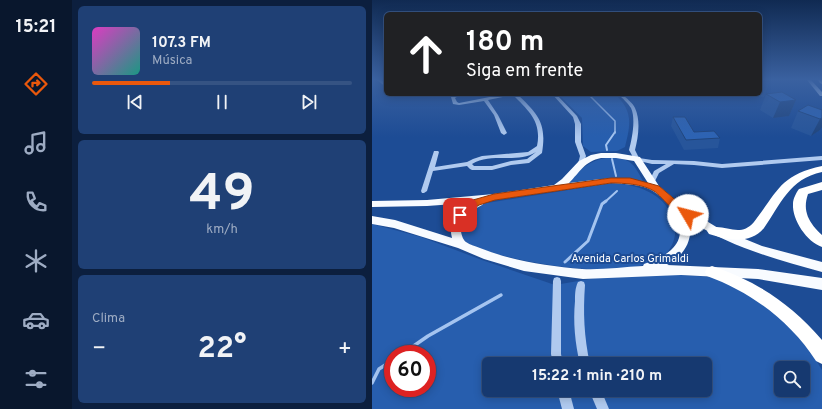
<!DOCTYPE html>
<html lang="pt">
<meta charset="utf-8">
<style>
:root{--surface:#163970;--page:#1f4075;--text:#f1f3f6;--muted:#9eacc3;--line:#355383;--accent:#ea580c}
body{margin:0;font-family:Overpass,sans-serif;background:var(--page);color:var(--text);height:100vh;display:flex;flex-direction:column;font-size:15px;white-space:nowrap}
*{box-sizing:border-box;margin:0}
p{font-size:13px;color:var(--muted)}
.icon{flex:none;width:22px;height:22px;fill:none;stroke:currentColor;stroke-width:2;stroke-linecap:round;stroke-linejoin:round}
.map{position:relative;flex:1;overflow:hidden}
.side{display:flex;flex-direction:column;gap:6px;padding:6px;background:#0c1f3e;width:300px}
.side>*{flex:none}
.top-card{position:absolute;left:12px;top:12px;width:378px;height:84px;border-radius:6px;box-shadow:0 2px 10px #0003,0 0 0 1px var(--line);background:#202124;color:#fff;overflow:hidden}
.tools{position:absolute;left:402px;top:361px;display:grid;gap:8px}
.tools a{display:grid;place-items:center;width:36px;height:36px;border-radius:6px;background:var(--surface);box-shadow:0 2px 10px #0003,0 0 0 1px var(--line);font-size:20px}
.speed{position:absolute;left:12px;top:345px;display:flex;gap:8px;font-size:20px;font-weight:700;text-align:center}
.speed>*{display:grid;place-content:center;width:52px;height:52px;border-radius:50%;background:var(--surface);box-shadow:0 2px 10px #0003,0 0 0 1px var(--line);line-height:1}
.speed .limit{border:6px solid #d22;background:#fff;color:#111}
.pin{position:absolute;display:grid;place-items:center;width:34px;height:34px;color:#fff;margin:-17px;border-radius:8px;box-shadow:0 2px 6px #0006}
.me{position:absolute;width:44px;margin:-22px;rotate:307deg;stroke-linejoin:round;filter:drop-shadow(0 0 3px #0008)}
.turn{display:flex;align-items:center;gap:14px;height:84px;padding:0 16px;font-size:18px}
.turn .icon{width:52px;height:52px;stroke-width:2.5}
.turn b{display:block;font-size:28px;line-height:34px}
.big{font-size:30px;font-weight:700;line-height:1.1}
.side .tile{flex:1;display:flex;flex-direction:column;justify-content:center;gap:6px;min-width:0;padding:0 14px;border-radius:6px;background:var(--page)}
.side .dial{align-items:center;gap:0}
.dial b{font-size:52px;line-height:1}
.song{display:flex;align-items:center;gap:12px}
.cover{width:48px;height:48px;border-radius:6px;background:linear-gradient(135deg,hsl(310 70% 55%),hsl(170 70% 35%))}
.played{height:4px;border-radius:2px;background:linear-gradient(90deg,var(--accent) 30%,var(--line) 30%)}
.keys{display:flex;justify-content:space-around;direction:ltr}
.heat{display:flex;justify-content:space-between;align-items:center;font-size:22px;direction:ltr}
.trip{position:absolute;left:110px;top:357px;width:230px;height:40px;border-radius:6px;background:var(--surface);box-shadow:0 2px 10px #0003,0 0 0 1px var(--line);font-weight:700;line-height:40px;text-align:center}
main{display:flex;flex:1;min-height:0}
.dock{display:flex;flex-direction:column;width:72px;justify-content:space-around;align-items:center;background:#09172d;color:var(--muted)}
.dock .icon{width:28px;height:28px}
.dock .active{color:var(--accent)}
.dock b{font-size:18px;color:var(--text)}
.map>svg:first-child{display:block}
.green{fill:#275eae;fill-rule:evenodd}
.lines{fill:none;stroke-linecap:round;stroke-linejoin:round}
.stream-far3{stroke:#a4c4f0;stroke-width:1.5}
.stream-far2{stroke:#a4c4f0;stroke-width:2}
.stream-far1{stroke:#a4c4f0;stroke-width:3}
.stream{stroke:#a4c4f0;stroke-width:3.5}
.minor{fill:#b0caef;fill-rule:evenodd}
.major{fill:#f8fbff;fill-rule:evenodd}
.highway{fill:#fff;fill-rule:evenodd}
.wall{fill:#27559a}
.shaded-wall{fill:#20457d}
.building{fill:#2d63b3;stroke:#20457d}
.route{fill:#ea580c;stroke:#983908}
.labels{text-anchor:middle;stroke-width:4;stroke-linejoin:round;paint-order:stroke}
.street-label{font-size:11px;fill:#fff;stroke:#1d4c95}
</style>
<main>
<nav class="dock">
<b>15:21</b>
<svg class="icon active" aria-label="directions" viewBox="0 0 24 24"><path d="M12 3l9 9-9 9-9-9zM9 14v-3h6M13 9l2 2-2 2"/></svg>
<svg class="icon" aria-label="music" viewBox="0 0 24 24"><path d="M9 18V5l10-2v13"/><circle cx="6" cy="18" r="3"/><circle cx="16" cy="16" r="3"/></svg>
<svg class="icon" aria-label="phone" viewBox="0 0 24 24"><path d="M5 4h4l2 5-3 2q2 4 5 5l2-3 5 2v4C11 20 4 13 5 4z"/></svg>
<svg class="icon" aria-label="climate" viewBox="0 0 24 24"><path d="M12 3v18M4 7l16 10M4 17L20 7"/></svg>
<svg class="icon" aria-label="car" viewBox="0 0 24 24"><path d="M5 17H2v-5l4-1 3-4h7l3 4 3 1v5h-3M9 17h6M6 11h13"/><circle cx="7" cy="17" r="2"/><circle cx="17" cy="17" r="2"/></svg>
<svg class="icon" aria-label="filters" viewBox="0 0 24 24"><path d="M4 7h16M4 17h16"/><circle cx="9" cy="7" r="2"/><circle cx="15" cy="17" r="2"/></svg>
</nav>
<section class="side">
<div class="tile">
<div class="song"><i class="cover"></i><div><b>107.3 FM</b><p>Música</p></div></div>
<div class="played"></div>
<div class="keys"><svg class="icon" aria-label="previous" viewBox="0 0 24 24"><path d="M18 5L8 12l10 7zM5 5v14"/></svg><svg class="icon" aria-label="pause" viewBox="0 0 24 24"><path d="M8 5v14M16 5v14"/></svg><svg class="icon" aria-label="next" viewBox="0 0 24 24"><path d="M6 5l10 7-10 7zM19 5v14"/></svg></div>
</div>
<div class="tile dial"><b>49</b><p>km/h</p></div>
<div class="tile"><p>Clima</p>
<div class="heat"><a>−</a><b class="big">22°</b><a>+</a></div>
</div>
</section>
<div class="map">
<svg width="450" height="409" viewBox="0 0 450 409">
<rect width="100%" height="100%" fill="#1d4c95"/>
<g class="green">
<path d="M 186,94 L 243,94 C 261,111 259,124 253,147 L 245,151 L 219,152 L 211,146 L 210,118 Z"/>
<path d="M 234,158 C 258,157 261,162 271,181 L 245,179 L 194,185 C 206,172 215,161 234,158 Z"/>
<path d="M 240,183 C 263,185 286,190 299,213 C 304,223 305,234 300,245 C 279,289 148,263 113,250 C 106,247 95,245 91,239 C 89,237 89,233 89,230 C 86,217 99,210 109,204 Z"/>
<path d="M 0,224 L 49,237 L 110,260 L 183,285 L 258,272 L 358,278 L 398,305 L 439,352 L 450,370 L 450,409 L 0,409 ZM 21,354 L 55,354 L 55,388 L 21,388 ZM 117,364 L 333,364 L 333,390 L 117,390 ZM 409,368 L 431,368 L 431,390 L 409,390 Z"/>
</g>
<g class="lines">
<polyline class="stream-far3" points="216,94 243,121 243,133"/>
<g class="stream-far2">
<polyline points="235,150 234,145 243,132"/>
<polyline points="240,159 244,176"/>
<polyline points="233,202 245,191"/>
</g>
<polyline class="stream-far1" points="193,262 216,241 230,204 234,201"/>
<g class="stream">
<polyline points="30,354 56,336 129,295"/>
<polyline points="0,383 7,369 21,360"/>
</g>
<g class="minor">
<polygon points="5,80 10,80 14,84 14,87"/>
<polygon points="435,80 439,80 450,92 450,96 448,96"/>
<path d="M 84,94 L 90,94 L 83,98 L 85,102 L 87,103 L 133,94 L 145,94 C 166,114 175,123 170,153 L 157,163 L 139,165 L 120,170 L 100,170 L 98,169 L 95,166 L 61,171 L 55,191 L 52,193 L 50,193 L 49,191 L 62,151 L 66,151 L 67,152 L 63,167 L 95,162 L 101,159 L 110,156 L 156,152 L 165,146 C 170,122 157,111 141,95 L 116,100 L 126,115 L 135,133 L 132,135 L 129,133 L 122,115 L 112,101 L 87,105 L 81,104 L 79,97 ZM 164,152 L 155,159 L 139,161 L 120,166 L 102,166 L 100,164 C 119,152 146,164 164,152 Z"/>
<polygon points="180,94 184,94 205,116 209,124 209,142 214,156 211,165 207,165 206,164 208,156 203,142 203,124 201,117"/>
<path d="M 246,94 L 250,94 C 254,98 261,103 263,108 C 269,121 266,138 263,150 L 267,158 L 280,160 L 322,161 L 350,164 L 450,156 L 450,160 L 350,168 L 322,165 L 302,164 L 287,173 L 282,183 L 278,183 L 277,182 L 282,171 L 294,164 L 280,164 L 263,160 L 262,159 L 257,150 C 260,139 264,119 259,108 C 256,103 250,98 246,94 Z"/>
<polygon points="185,277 188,278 189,281 189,354 191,364 181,364 179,354 181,281 182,278"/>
<path d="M 209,281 L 212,282 L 213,285 C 211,312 212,337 218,364 L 208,364 C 203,343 201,322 203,301 C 203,295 203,288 206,282 Z"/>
<polygon points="185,390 197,390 202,409 190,409"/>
<polygon points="217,390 229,390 237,409 225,409"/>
</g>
<path class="major" d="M 229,153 L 244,153 L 268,157 L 287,186 L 310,206 L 346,228 L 390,246 L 450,262 L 450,272 C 403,259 358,247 317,220 C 322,240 312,256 295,265 L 386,269 L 450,278 L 450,290 L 386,279 L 309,275 L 211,279 L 152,271 L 112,259 L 86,248 L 22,228 L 0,224 L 0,216 L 23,220 L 80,238 C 76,222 83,211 96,203 L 55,206 L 0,207 L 0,201 L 55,200 L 122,194 L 182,185 L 190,179 L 207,161 L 219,155 ZM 229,158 L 244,158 L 262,161 L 276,183 C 246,175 227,179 197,183 C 208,172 213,161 229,158 ZM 239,183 C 251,184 271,184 281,191 C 300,203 320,231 299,250 C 291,257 281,261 272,264 L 271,266 C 251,267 230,270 210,269 C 176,266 140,261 108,248 C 104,246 98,245 94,242 C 90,239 88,230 89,225 C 91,208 107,211 114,201 Z"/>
<g class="highway">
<polygon points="446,80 450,80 450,84 448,83"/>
<path d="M 450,166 L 450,172 C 417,179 409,204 392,228 C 378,245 355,240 337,234 L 335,231 L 337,228 C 354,223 367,239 382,222 C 406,191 408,175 450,166 Z"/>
<path d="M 450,182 L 450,190 L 436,194 C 430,211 437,223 450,235 L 450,247 C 435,242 420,220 421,204 C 421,199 424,193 427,189 Z"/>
<path d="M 340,266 C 386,282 418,303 450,340 L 450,364 L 444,361 C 418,321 379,292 335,276 L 333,272 L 335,268 Z"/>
</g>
</g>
<g class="wall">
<polygon points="388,80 398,81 392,97 374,96 373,94 388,94"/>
<polygon points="394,94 424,100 417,116 401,118 388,110"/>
<polygon points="450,110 448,130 439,136 419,128 426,111"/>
<polygon points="301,117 322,132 348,138 346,148 312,150 299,126"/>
</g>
<g class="shaded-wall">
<polygon points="424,100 417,116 401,118 408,102"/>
<polygon points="450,118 450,127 448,130 439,136 448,119"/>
</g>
<g class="building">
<polygon points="388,80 397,80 398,81 388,81"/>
<polygon points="410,92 424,100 408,102 394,94"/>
<polygon points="436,105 450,110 450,118 448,119 426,111"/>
<polygon points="301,117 313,117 322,132 342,131 348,138 314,140"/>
</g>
<linearGradient id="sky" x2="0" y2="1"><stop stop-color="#102a52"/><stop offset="0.58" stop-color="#3a61a0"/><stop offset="1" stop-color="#3a61a0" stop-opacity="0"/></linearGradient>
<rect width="450" height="137" fill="url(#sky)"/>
<path class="route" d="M 239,178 L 258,178 L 287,186 L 321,215 L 319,217 C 307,221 291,197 282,191 C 271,184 251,183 239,183 L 123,200 L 107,205 L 88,218 L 83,215 L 101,200 L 122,194 Z"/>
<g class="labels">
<g class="street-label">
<text x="258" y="262">Avenida Carlos Grimaldi</text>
</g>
</g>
</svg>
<div class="tools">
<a><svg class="icon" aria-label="search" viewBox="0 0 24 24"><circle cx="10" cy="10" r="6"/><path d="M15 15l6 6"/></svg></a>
</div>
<div class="speed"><div class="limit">60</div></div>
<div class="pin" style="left:88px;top:215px;background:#d93025"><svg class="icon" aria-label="arrive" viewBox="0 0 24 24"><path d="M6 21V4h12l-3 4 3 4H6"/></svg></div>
<svg class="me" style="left:316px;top:215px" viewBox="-20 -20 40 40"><circle r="19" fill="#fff"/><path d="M0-13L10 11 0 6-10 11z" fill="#ea580c"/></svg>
<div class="trip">15:22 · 1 min · 210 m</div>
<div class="top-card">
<div class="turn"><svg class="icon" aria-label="ahead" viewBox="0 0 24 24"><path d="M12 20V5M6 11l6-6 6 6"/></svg><div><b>180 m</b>Siga em frente</div></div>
</div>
</div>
</main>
